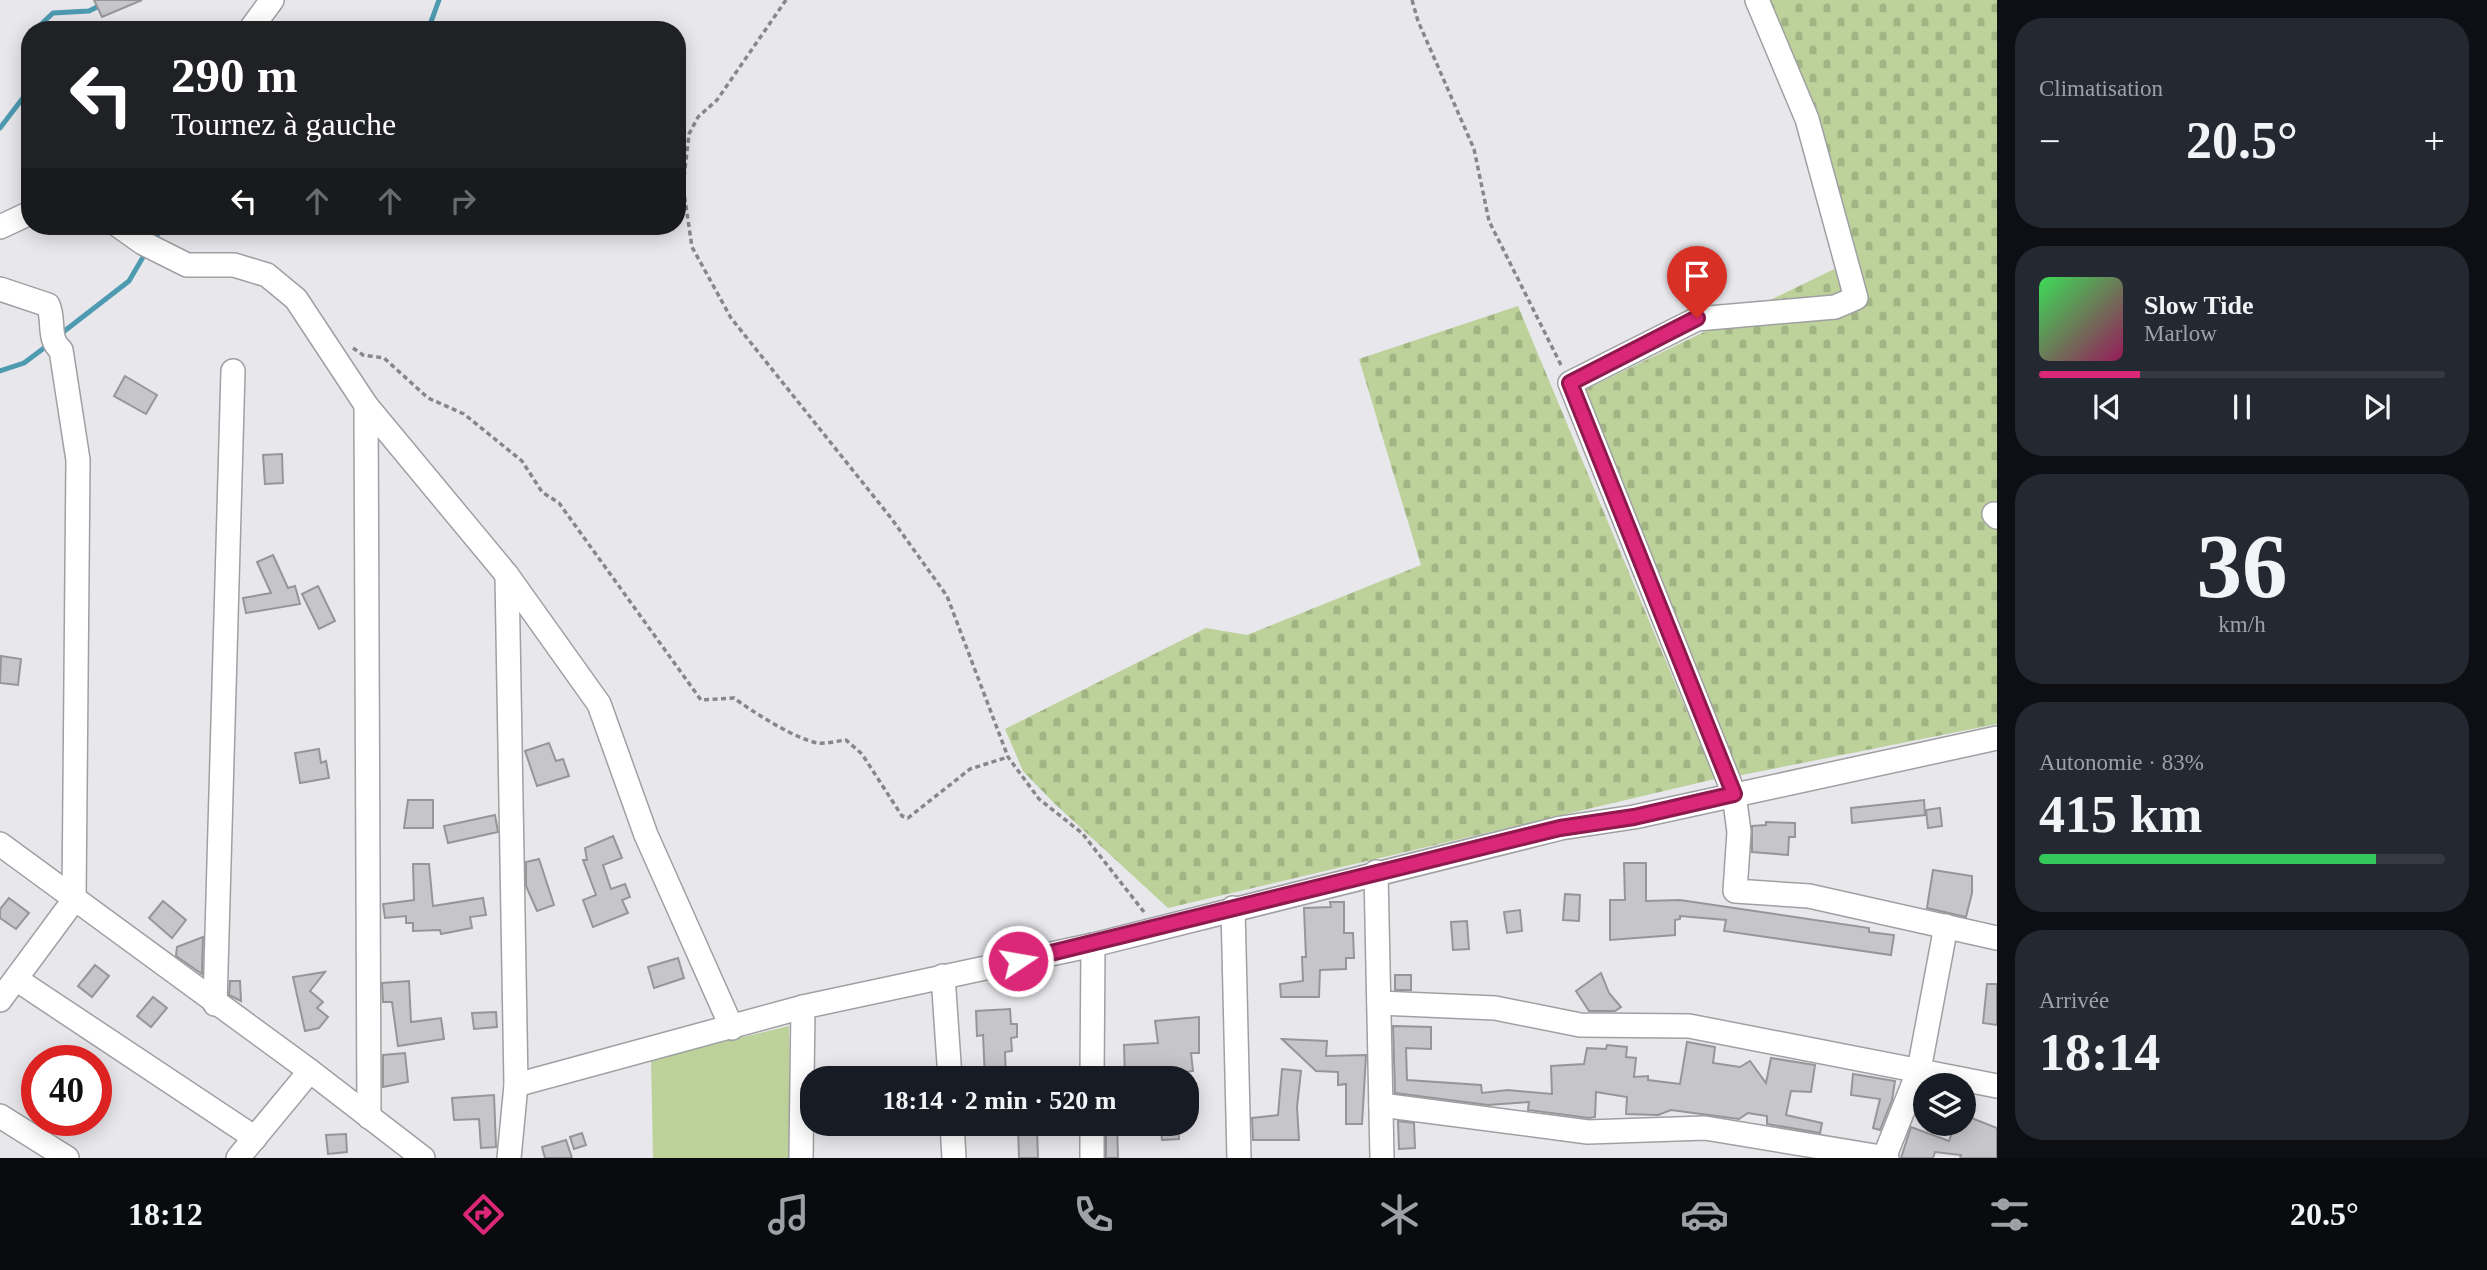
<!DOCTYPE html>
<html lang="fr">
<meta charset="utf-8">
<style>
:root{--surface:#171b24;--page:#242831;--text:#f1f3f6;--muted:#9ea1a6;--line:#363941;--accent:#db2777}
body{margin:0;font-family:"Times New Roman",serif;background:var(--page);color:var(--text);height:100vh;display:flex;flex-direction:column;font-size:26px;white-space:nowrap}
*{box-sizing:border-box;margin:0}
p{font-size:23px;color:var(--muted)}
.icon{flex:none;width:38px;height:38px;fill:none;stroke:currentColor;stroke-width:2;stroke-linecap:round;stroke-linejoin:round}
.map{position:relative;flex:1;overflow:hidden}
.sheet{display:flex;flex-direction:column;gap:18px;padding:18px;background:#0d0f14;width:490px}
.sheet>*{flex:none}
.top-card{position:absolute;left:21px;top:21px;width:665px;height:214px;border-radius:28px;box-shadow:0 4px 18px #0003;background:#202124;color:#fff;overflow:hidden}
.tools{position:absolute;left:1913px;top:1073px;display:grid;gap:14px}
.tools a{display:grid;place-items:center;width:63px;height:63px;border-radius:50%;background:var(--surface);box-shadow:0 4px 18px #0003;font-size:35px}
.speed{position:absolute;left:21px;top:1045px;display:flex;gap:14px;font-size:35px;font-weight:700;text-align:center}
.speed>*{display:grid;place-content:center;width:91px;height:91px;border-radius:50%;background:var(--surface);box-shadow:0 4px 18px #0003;line-height:1}
.speed .limit{border:10px solid #d22;background:#fff;color:#111}
.pin{position:absolute;display:grid;place-items:center;width:60px;height:60px;color:#fff;margin:-72px -30px;border-radius:50% 50% 50% 0;rotate:-45deg;box-shadow:0 0 7px #0007}
.pin .icon{rotate:45deg}
.me{position:absolute;width:77px;margin:-38px;rotate:78deg;stroke-linejoin:round;filter:drop-shadow(0 0 5px #0008)}
.turn{display:flex;align-items:center;gap:24px;height:147px;padding:0 35px;font-size:32px}
.turn .icon{width:91px;height:91px;stroke-width:2.5}
.turn b{display:block;font-size:49px;line-height:60px}
.lanes{display:flex;align-items:center;height:66px;padding:0 35px;background:#0003;justify-content:center;gap:35px;direction:ltr}
.lanes .off{opacity:.35}
.big{font-size:52px;font-weight:700;line-height:1.1}
.sheet .tile{flex:1;display:flex;flex-direction:column;justify-content:center;gap:10px;min-width:0;padding:0 24px;border-radius:28px;background:var(--page)}
.sheet .dial{align-items:center;gap:0}
.dial b{font-size:91px;line-height:1}
.song{display:flex;align-items:center;gap:21px}
.cover{width:84px;height:84px;border-radius:10px;background:linear-gradient(135deg,hsl(130 70% 55%),hsl(330 70% 35%))}
.played{height:7px;border-radius:4px;background:linear-gradient(90deg,var(--accent) 25%,var(--line) 25%)}
.keys{display:flex;justify-content:space-around;direction:ltr}
.heat{display:flex;justify-content:space-between;align-items:center;font-size:38px;direction:ltr}
.charge{height:10px;border-radius:5px;background:linear-gradient(90deg,#34c759 83%,var(--line) 0)}
.trip{position:absolute;left:800px;top:1066px;width:399px;height:70px;border-radius:28px;background:var(--surface);box-shadow:0 4px 18px #0003;font-weight:700;line-height:70px;text-align:center}
.tabs{display:flex;height:112px;justify-content:space-around;align-items:center;background:#090b0e;color:var(--muted)}
.tabs .icon{width:49px;height:49px}
.tabs .current{color:var(--accent)}
.tabs b{font-size:32px;color:var(--text)}
main{display:flex;flex:1;min-height:0}
.map>svg:first-child{display:block}
.green{fill:#bcd29a}
.cemetery{fill:url(#cemetery-stones)}
.lines{fill:none;stroke-linecap:round;stroke-linejoin:round}
.stream{stroke:#4d9ab1;stroke-width:5}
.building{fill:#c6c5c9;stroke:#969599;stroke-width:2}
.minor-casing{stroke:#a0a0a3;stroke-width:26}
.path{stroke:#87878a;stroke-width:3.5;stroke-dasharray:5 3.5;stroke-linecap:butt}
.minor{stroke:#fff;stroke-width:23}
.route-casing{stroke:#8e194d;stroke-width:18}
.route{stroke:#db2777;stroke-width:12}
</style>
<main>
<div class="map">
<svg width="1997" height="1158" viewBox="0 0 1997 1158">
<defs>
<pattern id="cemetery-stones" width="16" height="16" patternUnits="userSpaceOnUse" patternTransform="scale(1.75)"><rect width="16" height="16" fill="#bcd29a"/><path d="M2 7V4a2 2 0 0 1 4 0v3zM10 15v-3a2 2 0 0 1 4 0v3z" fill="#a1b484"/></pattern>
</defs>
<rect width="100%" height="100%" fill="#e8e7eb"/>
<polygon class="green" points="789,1026 792,1158 653,1158 651,1059"/>
<g class="cemetery">
<polygon points="1760,0 1997,0 1997,724 1737,776 1582,391 1853,260"/>
<polygon points="1518,306 1715,779 1168,908 1054,803 1023,771 1005,729 1206,628 1247,635 1421,565 1359,359"/>
</g>
<g class="lines">
<g class="stream">
<polyline points="35,30 53,13 89,11 111,0"/>
<polyline points="428,30 439,0"/>
<polyline points="0,128 29,90 27,52 30,44"/>
<polyline points="153,241 163,226"/>
<polyline points="58,336 129,281 146,252"/>
<polyline points="0,371 24,363 48,345"/>
</g>
</g>
<g class="building">
<polygon points="94,0 142,0 102,17"/>
<polygon points="125,376 157,395 146,414 114,396"/>
<polygon points="282,454 283,483 265,484 263,455"/>
<polygon points="273,555 288,588 295,586 300,604 246,613 243,598 271,593 257,562"/>
<polygon points="318,586 335,621 319,629 302,594"/>
<polygon points="1,656 21,659 18,685 0,683"/>
<polygon points="549,743 556,761 563,759 569,776 537,786 525,751"/>
<polygon points="319,749 321,763 326,761 329,778 300,783 295,753"/>
<polygon points="408,800 433,800 433,828 404,828"/>
<polygon points="1924,800 1925,815 1852,823 1851,808"/>
<polygon points="1940,808 1942,826 1928,828 1926,810"/>
<polygon points="495,815 498,832 448,843 444,826"/>
<polygon points="1766,822 1795,823 1795,837 1789,837 1788,855 1752,852 1752,826 1766,825"/>
<polygon points="613,836 622,858 603,865 611,889 625,884 630,897 622,900 628,913 593,927 583,900 596,895 583,860 587,860 585,848"/>
<polygon points="539,859 554,905 537,911 526,886 526,862"/>
<polygon points="1624,863 1646,863 1646,901 1680,900 1869,928 1869,932 1894,935 1891,955 1724,931 1726,920 1680,916 1680,919 1675,920 1675,935 1610,940 1610,900 1625,900"/>
<polygon points="413,864 429,864 433,906 483,898 486,915 470,917 472,928 441,934 440,930 413,931 413,923 406,923 406,916 385,918 383,904 414,900"/>
<polygon points="1933,870 1972,876 1972,893 1966,917 1927,908"/>
<polygon points="1565,894 1580,895 1579,921 1563,920"/>
<polygon points="9,898 29,913 16,929 0,918 0,909"/>
<polygon points="163,901 186,920 172,938 149,918"/>
<polygon points="1330,902 1344,902 1344,933 1353,933 1354,958 1346,958 1346,969 1320,970 1319,997 1281,997 1280,984 1303,981 1302,957 1306,957 1304,908 1331,907"/>
<polygon points="1520,910 1522,931 1507,933 1504,912"/>
<polygon points="1467,921 1469,949 1453,950 1451,922"/>
<polygon points="203,937 202,974 176,956 177,947"/>
<polygon points="678,958 684,978 654,988 648,967"/>
<polygon points="95,965 109,976 92,997 78,986"/>
<polygon points="325,972 310,991 323,1002 317,1008 328,1017 319,1028 305,1031 293,977"/>
<polygon points="1601,973 1609,993 1621,1007 1615,1011 1589,1011 1576,991"/>
<rect x="1395" y="975" width="16" height="15"/>
<polygon points="230,981 240,981 241,1001 229,995"/>
<polygon points="409,981 411,1022 441,1018 444,1039 398,1046 392,1002 383,1002 382,983"/>
<polygon points="1987,984 1997,984 1997,1025 1983,1023"/>
<polygon points="153,997 167,1008 151,1027 137,1016"/>
<polygon points="1010,1009 1011,1024 1017,1024 1017,1037 1011,1038 1012,1051 1005,1052 1006,1078 985,1078 983,1035 977,1036 976,1011"/>
<polygon points="496,1012 497,1027 474,1029 472,1013"/>
<polygon points="1199,1017 1199,1053 1191,1053 1193,1071 1186,1072 1186,1078 1125,1077 1124,1045 1158,1043 1155,1021"/>
<polygon points="1393,1026 1431,1027 1431,1049 1406,1048 1407,1080 1481,1085 1482,1093 1508,1090 1552,1094 1551,1066 1584,1064 1587,1048 1606,1049 1607,1045 1627,1047 1626,1057 1636,1058 1634,1077 1648,1076 1648,1080 1680,1084 1687,1042 1715,1047 1713,1063 1740,1067 1750,1061 1766,1083 1771,1058 1815,1065 1811,1092 1791,1091 1786,1115 1822,1123 1820,1133 1767,1124 1767,1116 1748,1113 1739,1119 1671,1110 1658,1115 1626,1114 1627,1097 1596,1092 1595,1117 1589,1118 1528,1110 1529,1102 1488,1105 1395,1093"/>
<polygon points="1282,1039 1327,1041 1326,1056 1366,1055 1362,1124 1346,1124 1346,1084 1338,1085 1338,1072 1316,1071"/>
<polygon points="405,1053 408,1082 383,1087 383,1055"/>
<polygon points="1282,1069 1301,1071 1297,1107 1299,1140 1253,1140 1252,1118 1278,1115"/>
<polygon points="1853,1074 1895,1081 1892,1100 1880,1130 1873,1128 1880,1099 1851,1095"/>
<polygon points="494,1095 496,1147 481,1148 479,1119 454,1120 452,1098"/>
<polygon points="1964,1115 1997,1128 1997,1158 1960,1158 1961,1155 1935,1152 1933,1158 1901,1158 1911,1127 1949,1141 1955,1124 1964,1124"/>
<polygon points="1398,1121 1414,1123 1415,1148 1399,1149"/>
<polygon points="1106,1124 1117,1124 1118,1158 1106,1158"/>
<polygon points="1160,1124 1178,1124 1179,1139 1162,1140"/>
<polygon points="1018,1128 1037,1128 1038,1158 1019,1158"/>
<polygon points="582,1133 586,1145 574,1149 570,1137"/>
<polygon points="346,1134 347,1152 328,1154 326,1135"/>
<polygon points="566,1140 572,1158 545,1158 542,1147"/>
</g>
<g class="lines">
<g class="minor-casing">
<g id="minor">
<polyline points="1757,0 1807,119 1856,298 1835,307 1697,319 1570,383 1734,794 1739,832 1735,891 1809,896 1997,938"/>
<polyline points="250,30 272,0"/>
<polyline points="119,226 143,243 187,265 234,265 267,275 296,299 366,405 507,575 599,704 646,835 732,1028"/>
<polyline points="0,227 30,213"/>
<path d="M 0,289 L 48,305 C 55,320 47,339 61,350 L 78,460 L 74,900 L 0,1000"/>
<polyline points="366,405 369,1117"/>
<polyline points="1994,514 1997,517"/>
<polyline points="507,575 516,1085"/>
<polyline points="0,844 310,1071 423,1158"/>
<polyline points="1376,872 1382,1158"/>
<polyline points="1233,908 1239,1158"/>
<polyline points="943,976 950,1078"/>
<polyline points="16,979 255,1138"/>
<polyline points="1379,1003 1495,1008 1580,1025 1689,1026 1997,1086"/>
<polyline points="215,1004 233,371"/>
<polyline points="1092,1078 1093,945"/>
<polyline points="1381,1105 1588,1132 1705,1128 1887,1158"/>
<polyline points="0,1116 67,1158"/>
<polyline points="952,1124 954,1158"/>
<polyline points="238,1158 310,1071"/>
<polyline points="509,1158 516,1085 803,1007 1093,945 1561,828 1634,817 1997,738"/>
<polyline points="801,1158 803,1007"/>
<polyline points="1092,1158 1092,1124"/>
<polyline points="1884,1158 1919,1070 1946,926"/>
</g>
</g>
<g class="path">
<polyline points="786,0 717,100 698,117 689,134 683,186 692,247 731,318 891,518 947,596 1008,757 1039,799 1082,833 1144,912"/>
<polyline points="1412,0 1418,21 1474,149 1489,221 1561,365"/>
<path d="M 353,348 L 363,355 L 384,358 L 428,398 L 464,414 L 522,461 L 542,492 L 559,503 L 701,700 L 734,698 C 753,712 795,739 818,743 C 827,744 837,741 846,740 L 862,754 L 902,816 L 908,818 L 970,769 L 1008,757"/>
</g>
<use href="#minor" class="minor"/>
</g>
<g class="lines">
<g class="route-casing">
<polyline id="route" points="1018,961 1560,828 1634,817 1734,794 1570,383 1697,318"/>
</g>
<use href="#route" class="route"/>
</g>
</svg>
<div class="tools">
<a><svg class="icon" aria-label="layers" viewBox="0 0 24 24"><path d="M12 4l9 5-9 5-9-5zM3 14l9 5 9-5"/></svg></a>
</div>
<div class="speed"><div class="limit">40</div></div>
<div class="pin" style="left:1697px;top:318px;background:#d93025"><svg class="icon" aria-label="arrive" viewBox="0 0 24 24"><path d="M6 21V4h12l-3 4 3 4H6"/></svg></div>
<svg class="me" style="left:1018px;top:961px" viewBox="-20 -20 40 40"><circle r="17" fill="#db2777" stroke="#fff" stroke-width="3"/><path d="M0-11L8 9 0 5-8 9z" fill="#fff"/></svg>
<div class="trip">18:14 · 2 min · 520 m</div>
<div class="top-card">
<div class="turn"><svg class="icon" aria-label="left" viewBox="0 0 24 24"><path d="M17 20v-9H6M10 6l-5 5 5 5"/></svg><div><b>290 m</b>Tournez à gauche</div></div>
<div class="lanes"><svg class="icon" aria-label="left" viewBox="0 0 24 24"><path d="M17 20v-9H6M10 6l-5 5 5 5"/></svg><svg class="icon off" aria-label="ahead" viewBox="0 0 24 24"><path d="M12 20V5M6 11l6-6 6 6"/></svg><svg class="icon off" aria-label="ahead" viewBox="0 0 24 24"><path d="M12 20V5M6 11l6-6 6 6"/></svg><svg class="icon off" aria-label="right" viewBox="0 0 24 24"><path d="M7 20v-9h11M14 6l5 5-5 5"/></svg></div>
</div>
</div>
<section class="sheet">
<div class="tile"><p>Climatisation</p>
<div class="heat"><a>−</a><b class="big">20.5°</b><a>+</a></div>
</div>
<div class="tile">
<div class="song"><i class="cover"></i><div><b>Slow Tide</b><p>Marlow</p></div></div>
<div class="played"></div>
<div class="keys"><svg class="icon" aria-label="previous" viewBox="0 0 24 24"><path d="M18 5L8 12l10 7zM5 5v14"/></svg><svg class="icon" aria-label="pause" viewBox="0 0 24 24"><path d="M8 5v14M16 5v14"/></svg><svg class="icon" aria-label="next" viewBox="0 0 24 24"><path d="M6 5l10 7-10 7zM19 5v14"/></svg></div>
</div>
<div class="tile dial"><b>36</b><p>km/h</p></div>
<div class="tile"><p>Autonomie · 83%</p><b class="big">415 km</b><div class="charge"></div></div>
<div class="tile"><p>Arrivée</p><b class="big">18:14</b></div>
</section>
</main>
<nav class="tabs">
<b>18:12</b>
<svg class="icon current" aria-label="directions" viewBox="0 0 24 24"><path d="M12 3l9 9-9 9-9-9zM9 14v-3h6M13 9l2 2-2 2"/></svg>
<svg class="icon" aria-label="music" viewBox="0 0 24 24"><path d="M9 18V5l10-2v13"/><circle cx="6" cy="18" r="3"/><circle cx="16" cy="16" r="3"/></svg>
<svg class="icon" aria-label="phone" viewBox="0 0 24 24"><path d="M5 4h4l2 5-3 2q2 4 5 5l2-3 5 2v4C11 20 4 13 5 4z"/></svg>
<svg class="icon" aria-label="climate" viewBox="0 0 24 24"><path d="M12 3v18M4 7l16 10M4 17L20 7"/></svg>
<svg class="icon" aria-label="car" viewBox="0 0 24 24"><path d="M5 17H2v-5l4-1 3-4h7l3 4 3 1v5h-3M9 17h6M6 11h13"/><circle cx="7" cy="17" r="2"/><circle cx="17" cy="17" r="2"/></svg>
<svg class="icon" aria-label="filters" viewBox="0 0 24 24"><path d="M4 7h16M4 17h16"/><circle cx="9" cy="7" r="2"/><circle cx="15" cy="17" r="2"/></svg>
<b>20.5°</b>
</nav>
